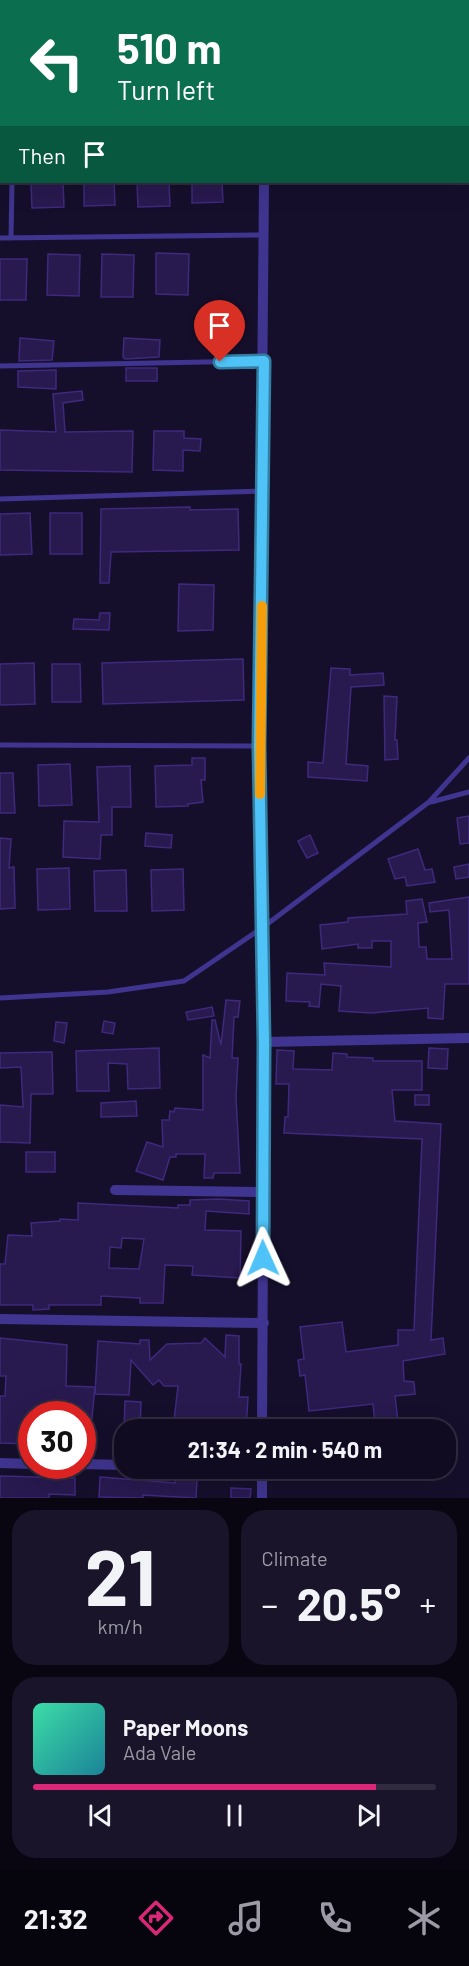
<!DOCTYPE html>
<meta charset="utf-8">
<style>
:root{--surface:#100b21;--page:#19142a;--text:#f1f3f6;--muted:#9c9ba5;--line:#302b3f;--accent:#db2777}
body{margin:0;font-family:Barlow,sans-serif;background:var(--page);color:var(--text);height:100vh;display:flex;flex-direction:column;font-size:22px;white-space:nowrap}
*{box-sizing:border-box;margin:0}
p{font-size:20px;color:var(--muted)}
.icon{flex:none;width:33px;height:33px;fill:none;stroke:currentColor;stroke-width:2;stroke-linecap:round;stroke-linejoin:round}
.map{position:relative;height:1498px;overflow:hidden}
.panel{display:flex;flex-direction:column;gap:12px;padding:12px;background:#090612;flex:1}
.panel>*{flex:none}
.banner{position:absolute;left:0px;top:0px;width:470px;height:183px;box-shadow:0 6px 24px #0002,0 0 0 2px var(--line);background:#0b6e4f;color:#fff;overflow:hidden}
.speed{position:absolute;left:18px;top:1401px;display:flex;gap:12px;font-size:30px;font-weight:700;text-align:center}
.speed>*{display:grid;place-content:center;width:78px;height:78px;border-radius:50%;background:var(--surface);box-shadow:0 6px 24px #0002,0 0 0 2px var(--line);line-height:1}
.speed .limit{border:9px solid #d22;background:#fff;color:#111}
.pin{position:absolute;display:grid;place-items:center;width:51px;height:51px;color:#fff;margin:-62px -26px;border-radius:50% 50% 50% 0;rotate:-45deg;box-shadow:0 0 6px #0007}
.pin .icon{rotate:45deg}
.me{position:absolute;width:66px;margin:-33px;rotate:359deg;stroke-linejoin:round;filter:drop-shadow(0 0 4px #0008)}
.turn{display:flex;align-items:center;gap:21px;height:126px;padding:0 18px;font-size:27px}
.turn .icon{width:78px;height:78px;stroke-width:2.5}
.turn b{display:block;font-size:42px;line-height:51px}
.then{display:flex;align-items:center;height:57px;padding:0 18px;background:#0003;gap:12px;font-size:22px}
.big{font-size:45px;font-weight:700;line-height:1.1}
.panel .card{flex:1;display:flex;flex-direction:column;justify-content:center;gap:9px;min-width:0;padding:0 21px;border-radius:24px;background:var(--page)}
.panel .dial{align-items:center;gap:0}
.dial b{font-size:78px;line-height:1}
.song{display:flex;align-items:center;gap:18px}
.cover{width:72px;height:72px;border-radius:9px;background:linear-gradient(135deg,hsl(160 70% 55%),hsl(190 70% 35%))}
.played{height:6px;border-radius:3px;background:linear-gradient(90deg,var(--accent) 85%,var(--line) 85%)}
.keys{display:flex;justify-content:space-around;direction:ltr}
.heat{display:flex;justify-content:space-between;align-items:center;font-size:33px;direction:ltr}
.panel .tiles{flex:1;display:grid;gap:12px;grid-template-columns:1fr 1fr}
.card:last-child{grid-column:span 2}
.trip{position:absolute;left:114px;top:1419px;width:342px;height:60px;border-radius:24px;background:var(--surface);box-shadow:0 6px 24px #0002,0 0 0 2px var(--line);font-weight:700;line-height:60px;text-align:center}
.tabs{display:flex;height:96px;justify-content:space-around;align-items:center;background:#06040d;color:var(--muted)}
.tabs .icon{width:42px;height:42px}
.tabs .on{color:var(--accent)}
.tabs b{font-size:27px;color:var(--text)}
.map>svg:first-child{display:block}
.building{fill:#28194f;stroke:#3f297d;stroke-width:1.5;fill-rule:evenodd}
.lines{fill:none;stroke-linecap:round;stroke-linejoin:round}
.lane{stroke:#3f3590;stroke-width:5}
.street{stroke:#3f3590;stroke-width:10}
.route-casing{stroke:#337fa1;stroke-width:15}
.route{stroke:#4fc3f7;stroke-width:10}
.slow{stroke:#f59e0b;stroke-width:10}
</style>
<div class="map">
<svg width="469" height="1498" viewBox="0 0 469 1498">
<rect width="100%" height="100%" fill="#160f2c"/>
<g class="building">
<polygon points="31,182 63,182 64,207 32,208"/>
<polygon points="84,182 114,182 115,205 84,206"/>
<polygon points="137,182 169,182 170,206 138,207"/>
<polygon points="192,182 222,182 223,202 192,203"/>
<polygon points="156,253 189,254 188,295 156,294"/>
<polygon points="48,254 80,255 79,296 47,295"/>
<polygon points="102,254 134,255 133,297 101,297"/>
<polygon points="0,259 27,259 26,300 0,300"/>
<polygon points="20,338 54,341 52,360 19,361"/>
<polygon points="124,338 160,340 159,357 125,359 123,357"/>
<rect x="126" y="368" width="31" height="13"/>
<polygon points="56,370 56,389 18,387 18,371"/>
<polygon points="82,391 83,400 63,403 65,432 133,431 132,472 0,470 0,430 56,432 53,394"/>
<polygon points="154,431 184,431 184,438 201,439 200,451 183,450 183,471 153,470"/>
<polygon points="190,507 190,510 238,509 239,550 111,552 109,583 100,583 101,509"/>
<polygon points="30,513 32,554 0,555 0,514"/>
<rect x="50" y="513" width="32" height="41"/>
<polygon points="179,584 214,585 213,630 178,631"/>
<polygon points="100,613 110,613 109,630 73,629 74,619 99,620"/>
<polygon points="243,659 244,700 103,704 102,663"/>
<polygon points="34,663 35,704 0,705 0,664"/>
<polygon points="52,664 80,664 81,702 52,702"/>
<polygon points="331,668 350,669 350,675 383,673 384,685 351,687 346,764 368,766 367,781 308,777 308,762 323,763"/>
<polygon points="384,696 397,697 395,740 397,740 398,759 385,760"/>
<polygon points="192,758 205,758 205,780 201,780 203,802 188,804 188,806 156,807 155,766 192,765"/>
<polygon points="70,764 72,805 39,806 38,765"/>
<polygon points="130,766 131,807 112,807 112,835 101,835 100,859 63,857 64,821 99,822 97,767"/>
<polygon points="0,773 13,773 15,813 0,813"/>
<polygon points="469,816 469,843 460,844 457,818"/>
<polygon points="146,833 172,835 171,848 145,846"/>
<polygon points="310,835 318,853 307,858 298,841"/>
<polygon points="0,838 11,839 9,868 14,867 15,908 0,909"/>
<polygon points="418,849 425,870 432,869 435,882 407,886 405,877 395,879 388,859"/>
<polygon points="469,864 469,877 456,879 454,867"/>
<polygon points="69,868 70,909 38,910 37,869"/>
<polygon points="183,869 184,910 152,911 151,870"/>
<polygon points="126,870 127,911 95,911 94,871"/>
<polygon points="469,897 469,984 445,984 443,1019 428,1018 428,1008 371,1013 339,1011 341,986 321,984 319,1007 309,1006 310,1002 286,1001 287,973 325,975 324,963 391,967 391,941 372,941 372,948 358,948 358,944 322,949 320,925 348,922 348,918 407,914 406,901 422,899 427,922 418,923 419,947 426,947 427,959 452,959 449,910 430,912 429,903"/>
<polygon points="226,1000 240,1001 238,1017 234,1017 232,1058 238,1058 236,1098 240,1173 214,1173 213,1178 204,1178 205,1154 176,1154 176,1157 170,1157 163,1180 136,1171 147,1142 163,1147 162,1120 169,1120 170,1111 174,1112 175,1108 203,1110 203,1055 210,1058 212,1020 215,1020 221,1045"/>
<polygon points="212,1007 214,1016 188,1020 186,1012"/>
<polygon points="104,1021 115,1023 113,1034 102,1032"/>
<polygon points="56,1022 67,1023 64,1043 54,1041"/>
<polygon points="159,1048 160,1088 128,1089 127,1064 108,1063 109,1091 77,1091 76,1051"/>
<polygon points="429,1048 448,1049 447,1069 428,1068"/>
<polygon points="277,1050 294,1051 293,1069 332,1070 333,1053 347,1054 347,1057 373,1058 373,1061 422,1061 422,1090 392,1090 395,1121 441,1124 431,1340 443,1338 445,1354 403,1361 404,1381 414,1382 415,1394 395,1396 398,1422 375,1424 373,1404 309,1411 305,1375 300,1376 298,1360 304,1359 300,1327 342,1322 346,1352 398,1345 398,1330 414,1330 422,1139 284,1133 285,1117 288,1117 289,1084 276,1084"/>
<polygon points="52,1052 53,1094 31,1094 30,1143 0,1142 0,1105 23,1107 21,1067 0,1068 0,1053"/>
<rect x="415" y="1095" width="14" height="10"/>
<polygon points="136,1101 137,1116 101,1117 101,1103"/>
<rect x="26" y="1152" width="29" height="20"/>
<path d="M 219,1199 L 249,1201 L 249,1214 L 206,1211 L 205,1230 L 241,1231 L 240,1278 L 192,1275 L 193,1266 L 165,1265 L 163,1303 L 140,1303 L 140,1298 L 101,1296 L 101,1305 L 49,1305 L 49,1309 L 33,1310 L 33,1305 L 0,1305 L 0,1264 L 5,1264 L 8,1235 L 32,1236 L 31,1223 L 60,1221 L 60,1219 L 78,1220 L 78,1203 L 178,1208 L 178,1205 L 190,1205 L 190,1200 ZM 122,1238 L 144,1239 L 139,1269 L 109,1268 L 110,1247 L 121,1248 Z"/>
<polygon points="226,1335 239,1336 239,1364 241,1364 239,1397 248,1397 246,1430 173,1429 178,1386 164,1386 159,1380 153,1385 131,1360 129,1395 95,1394 98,1341 140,1344 140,1340 149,1340 150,1360 167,1344 201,1343 205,1338 225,1357"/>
<polygon points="0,1338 67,1345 66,1386 95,1387 91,1428 82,1428 82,1414 32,1414 32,1444 0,1443 0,1396 5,1396 6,1376 0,1376"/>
<polygon points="125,1401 141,1402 140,1430 124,1430"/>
<polygon points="0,1476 75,1478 75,1495 49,1494 49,1498 0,1498"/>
<polygon points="100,1477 175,1483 176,1478 197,1479 196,1498 143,1495 143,1498 99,1497"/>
<polygon points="231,1488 251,1489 250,1498 231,1498"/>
</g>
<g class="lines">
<g class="lane">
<polyline points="13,2 13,0"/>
<polyline points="0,238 264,235"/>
<polyline points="11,238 12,182"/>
<polyline points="0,366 262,361"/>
<polyline points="0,499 262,491"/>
<polyline points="0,745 259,746"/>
<polyline points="431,802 469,792"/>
<polyline points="0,998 108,992 184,981 262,928 429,802 469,758"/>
</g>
<g class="street">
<polyline points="266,2 266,0"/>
<polyline points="264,1042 469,1038"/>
<polyline points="115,1190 262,1192"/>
<polyline points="0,1319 264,1323"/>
<polyline points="262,1430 264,1042 259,746 264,182"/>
<polyline points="0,1463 32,1464"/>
<polyline points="82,1464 124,1465"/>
<polyline points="262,1468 262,1498"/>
</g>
</g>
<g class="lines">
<g class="route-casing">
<polyline id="route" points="220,362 264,361 259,746 264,1042 263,1258"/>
</g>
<use href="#route" class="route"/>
<polyline class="slow" points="260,794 262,606"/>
</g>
</svg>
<div class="speed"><div class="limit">30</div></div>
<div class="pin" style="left:220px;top:362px;background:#d93025"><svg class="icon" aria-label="arrive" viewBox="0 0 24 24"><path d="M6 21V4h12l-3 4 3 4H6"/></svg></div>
<svg class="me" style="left:263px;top:1258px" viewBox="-20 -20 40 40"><path d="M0-17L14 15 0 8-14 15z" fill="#4fc3f7" stroke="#fff" stroke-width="4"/></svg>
<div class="trip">21:34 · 2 min · 540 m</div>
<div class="banner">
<div class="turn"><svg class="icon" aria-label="left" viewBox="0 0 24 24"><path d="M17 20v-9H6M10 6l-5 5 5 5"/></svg><div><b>510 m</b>Turn left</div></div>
<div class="then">Then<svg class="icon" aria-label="arrive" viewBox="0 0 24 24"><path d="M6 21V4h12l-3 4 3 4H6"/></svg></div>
</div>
</div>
<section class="panel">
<div class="tiles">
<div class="card dial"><b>21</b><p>km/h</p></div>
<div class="card"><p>Climate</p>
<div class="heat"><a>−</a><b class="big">20.5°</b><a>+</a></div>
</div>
<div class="card">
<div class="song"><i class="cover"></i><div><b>Paper Moons</b><p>Ada Vale</p></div></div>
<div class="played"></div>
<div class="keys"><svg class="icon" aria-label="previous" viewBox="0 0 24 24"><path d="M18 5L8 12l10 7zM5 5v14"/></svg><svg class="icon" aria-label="pause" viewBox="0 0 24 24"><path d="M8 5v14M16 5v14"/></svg><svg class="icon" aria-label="next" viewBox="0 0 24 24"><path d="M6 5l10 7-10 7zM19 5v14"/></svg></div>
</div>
</div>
</section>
<nav class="tabs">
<b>21:32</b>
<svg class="icon on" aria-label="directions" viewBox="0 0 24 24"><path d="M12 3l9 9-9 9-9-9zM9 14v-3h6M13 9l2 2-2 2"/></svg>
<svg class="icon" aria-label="music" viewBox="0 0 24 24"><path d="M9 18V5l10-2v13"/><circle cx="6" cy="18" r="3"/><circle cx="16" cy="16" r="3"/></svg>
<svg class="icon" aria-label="phone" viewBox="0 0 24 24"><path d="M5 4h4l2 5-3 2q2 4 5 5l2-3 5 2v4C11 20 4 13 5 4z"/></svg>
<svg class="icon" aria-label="climate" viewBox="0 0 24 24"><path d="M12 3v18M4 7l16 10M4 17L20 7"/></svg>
</nav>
